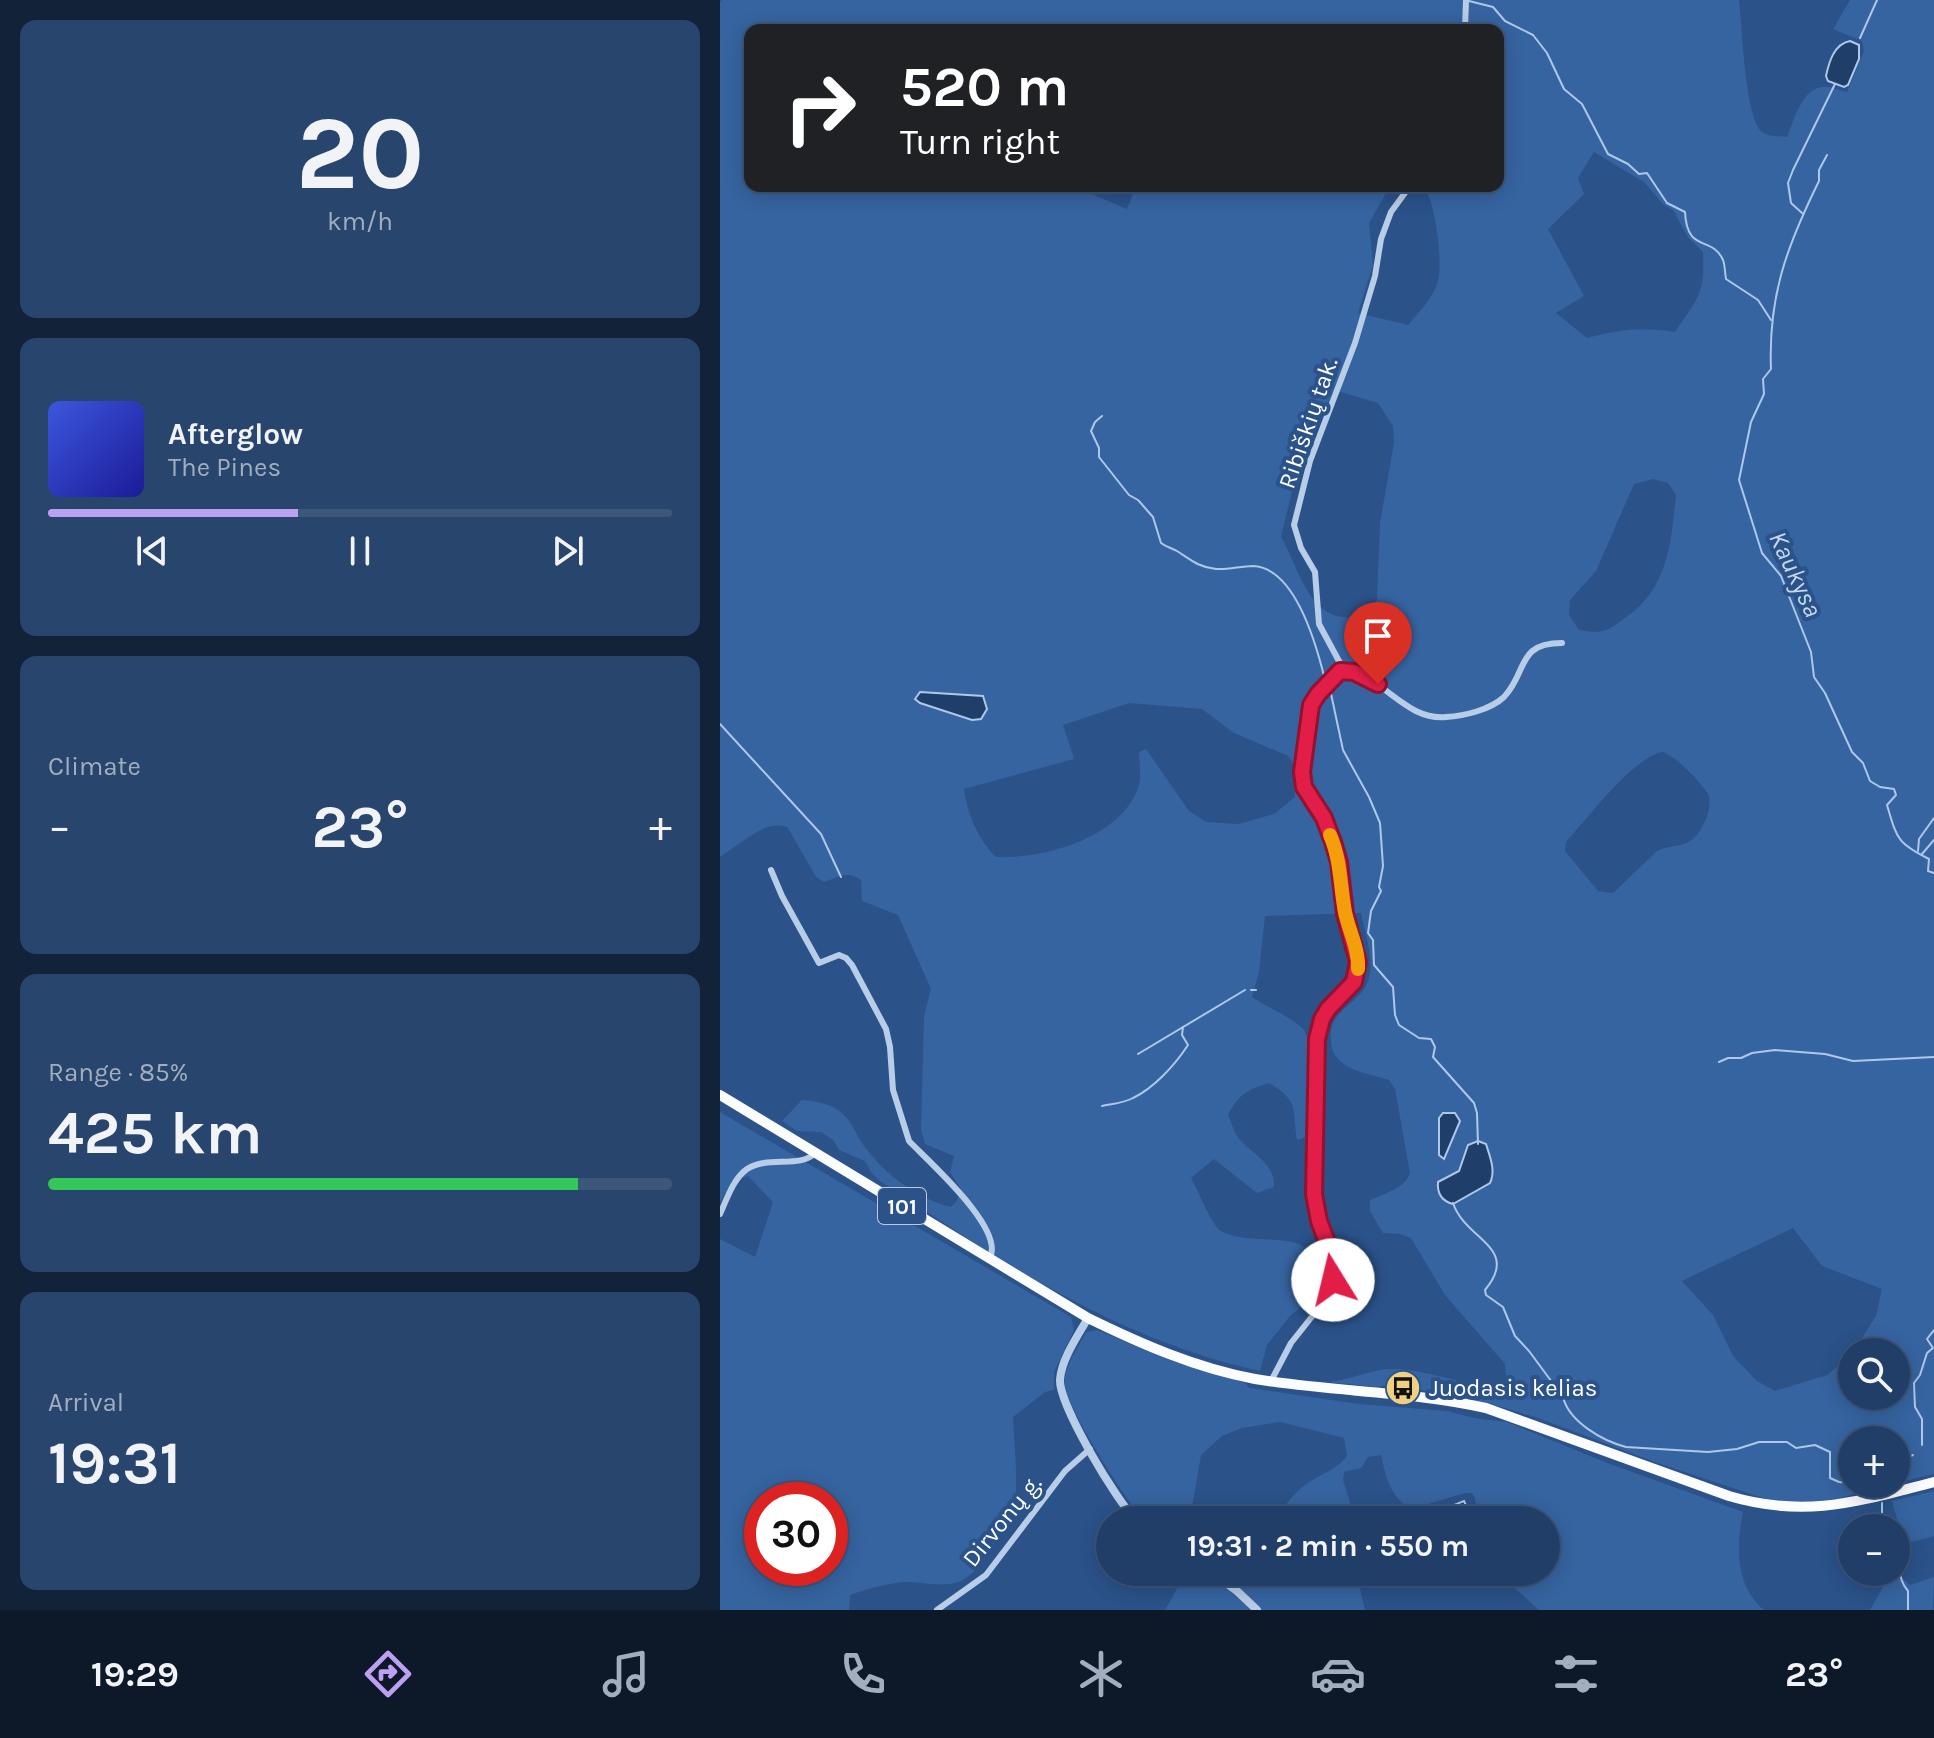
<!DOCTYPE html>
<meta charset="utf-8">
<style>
:root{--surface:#203e67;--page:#28456d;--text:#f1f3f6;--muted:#a2aec0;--line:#3d577b;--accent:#bca0f2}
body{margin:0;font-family:Karla,sans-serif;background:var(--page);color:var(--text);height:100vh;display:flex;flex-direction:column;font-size:30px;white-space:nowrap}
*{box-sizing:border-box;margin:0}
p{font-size:26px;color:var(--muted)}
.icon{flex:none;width:44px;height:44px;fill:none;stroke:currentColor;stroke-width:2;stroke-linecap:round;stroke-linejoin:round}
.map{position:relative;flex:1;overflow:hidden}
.side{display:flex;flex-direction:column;gap:20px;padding:20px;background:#122239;width:720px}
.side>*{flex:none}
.banner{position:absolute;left:24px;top:24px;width:760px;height:168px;border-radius:16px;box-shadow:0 4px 20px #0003,0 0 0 2px var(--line);background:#202124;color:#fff;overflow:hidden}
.controls{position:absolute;left:1118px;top:1338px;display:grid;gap:16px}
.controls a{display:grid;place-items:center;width:72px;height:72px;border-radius:50%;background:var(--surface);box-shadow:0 4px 20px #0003,0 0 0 2px var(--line);font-size:40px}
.speed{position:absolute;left:24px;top:1482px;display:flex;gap:16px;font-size:40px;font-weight:700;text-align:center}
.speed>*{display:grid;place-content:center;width:104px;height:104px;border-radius:50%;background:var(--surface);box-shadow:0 4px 20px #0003,0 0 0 2px var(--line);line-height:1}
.speed .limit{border:12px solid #d22;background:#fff;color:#111}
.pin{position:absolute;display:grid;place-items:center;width:68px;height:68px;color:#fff;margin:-82px -34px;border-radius:50% 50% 50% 0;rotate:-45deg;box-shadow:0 0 8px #0007}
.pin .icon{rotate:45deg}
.me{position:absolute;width:88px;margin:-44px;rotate:351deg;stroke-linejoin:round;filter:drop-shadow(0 0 6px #0008)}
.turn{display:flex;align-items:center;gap:28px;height:168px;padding:0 24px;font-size:36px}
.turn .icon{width:104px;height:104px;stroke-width:2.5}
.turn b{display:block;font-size:56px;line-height:68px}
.big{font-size:60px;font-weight:700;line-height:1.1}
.side .tile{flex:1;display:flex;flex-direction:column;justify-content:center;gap:12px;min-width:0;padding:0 28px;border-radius:16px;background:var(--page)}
.side .dial{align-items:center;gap:0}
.dial b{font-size:104px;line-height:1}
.song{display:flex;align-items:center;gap:24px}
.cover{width:96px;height:96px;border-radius:12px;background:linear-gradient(135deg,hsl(230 70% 55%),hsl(240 70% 35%))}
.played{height:8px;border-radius:4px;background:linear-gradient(90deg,var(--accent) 40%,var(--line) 40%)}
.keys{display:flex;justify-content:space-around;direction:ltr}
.heat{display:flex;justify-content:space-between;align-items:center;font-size:44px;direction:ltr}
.charge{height:12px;border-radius:6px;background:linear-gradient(90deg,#34c759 85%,var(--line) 0)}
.trip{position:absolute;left:376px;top:1506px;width:464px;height:80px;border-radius:40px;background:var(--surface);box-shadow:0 4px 20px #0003,0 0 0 2px var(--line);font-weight:700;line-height:80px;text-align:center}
.tabs{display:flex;height:128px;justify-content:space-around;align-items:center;background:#0d1929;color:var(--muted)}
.tabs .icon{width:56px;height:56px}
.tabs .selected{color:var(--accent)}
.tabs b{font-size:36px;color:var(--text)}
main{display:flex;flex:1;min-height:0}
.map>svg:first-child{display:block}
.green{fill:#3664a0;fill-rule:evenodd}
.water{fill:#1f3e6a;stroke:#adc8e8;stroke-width:2}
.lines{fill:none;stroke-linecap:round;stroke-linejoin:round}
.stream{stroke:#adc8e8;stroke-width:2}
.minor{stroke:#b8cde8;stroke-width:6}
.tertiary{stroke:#b8cde8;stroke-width:8}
.primary{stroke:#fafcfe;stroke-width:10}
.route-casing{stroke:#92132f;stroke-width:20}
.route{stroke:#e11d48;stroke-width:14}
.slow{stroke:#f59e0b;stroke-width:14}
.labels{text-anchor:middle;stroke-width:8;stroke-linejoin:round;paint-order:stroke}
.shield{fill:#2b5289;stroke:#bfcbdc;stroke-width:2}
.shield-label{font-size:22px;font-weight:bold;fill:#fff}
.street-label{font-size:24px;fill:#fff;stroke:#2b5289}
.poi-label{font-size:24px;fill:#fff;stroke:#2b5289;text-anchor:start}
.water-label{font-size:26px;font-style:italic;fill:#c4d7f0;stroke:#2b5289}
</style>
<main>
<section class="side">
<div class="tile dial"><b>20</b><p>km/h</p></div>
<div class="tile">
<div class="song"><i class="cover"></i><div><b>Afterglow</b><p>The Pines</p></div></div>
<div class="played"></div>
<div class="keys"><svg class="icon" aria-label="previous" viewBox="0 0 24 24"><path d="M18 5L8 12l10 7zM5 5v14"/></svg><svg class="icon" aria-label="pause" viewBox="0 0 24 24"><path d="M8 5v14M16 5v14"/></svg><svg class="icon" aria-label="next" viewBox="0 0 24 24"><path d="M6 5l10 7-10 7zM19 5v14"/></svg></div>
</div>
<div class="tile"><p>Climate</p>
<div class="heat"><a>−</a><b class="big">23°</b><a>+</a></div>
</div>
<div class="tile"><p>Range · 85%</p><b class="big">425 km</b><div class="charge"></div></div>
<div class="tile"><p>Arrival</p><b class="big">19:31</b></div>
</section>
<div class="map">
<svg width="1214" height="1610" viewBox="0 0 1214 1610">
<rect width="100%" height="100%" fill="#2b5289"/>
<g class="green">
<path d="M 2,0 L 1019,0 C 1022,25 1025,118 1042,132 C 1049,137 1059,136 1067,137 C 1075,118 1083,83 1109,87 C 1115,88 1121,91 1127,92 L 1144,51 L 1142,41 L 1113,29 L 1130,0 L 1214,0 L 1214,1474 L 1176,1483 L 1176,1440 L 1132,1440 L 1132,1484 L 1171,1484 L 1120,1498 L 1088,1503 L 1046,1499 L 932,1461 L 818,1418 L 765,1402 L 709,1393 L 693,1386 L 674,1384 L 657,1387 L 607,1382 C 630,1381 651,1368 674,1369 C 710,1370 744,1386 780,1387 L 787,1384 L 785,1364 L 725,1295 L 691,1238 L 680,1234 L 663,1233 L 650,1211 L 650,1200 C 664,1194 685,1188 690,1173 L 675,1089 L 669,1080 C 647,1073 613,1070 611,1042 C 610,1034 611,1025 616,1018 C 625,1005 644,996 648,981 C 655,960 645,934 641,913 L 545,916 L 539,972 L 532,997 C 547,1007 567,1015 581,1027 C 599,1042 590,1110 589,1132 L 586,1137 L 577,1140 C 572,1109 580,1101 549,1083 C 528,1089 518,1095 508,1115 C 512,1124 514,1133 520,1140 C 533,1154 556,1165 554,1187 L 537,1193 L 494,1159 L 471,1178 C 478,1190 492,1226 501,1231 C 526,1244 558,1235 581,1245 C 589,1249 592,1257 594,1265 C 598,1276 599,1284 596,1295 L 570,1316 L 547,1345 L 540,1371 C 520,1366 500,1362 481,1355 C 364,1318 261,1248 160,1181 L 151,1172 L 145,1161 L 119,1150 L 113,1140 L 101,1132 L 77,1131 L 62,1121 L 82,1100 C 96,1101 113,1104 123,1114 C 132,1122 137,1136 144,1146 C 166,1175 196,1198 231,1207 L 236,1202 L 241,1189 L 230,1172 L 234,1156 L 205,1144 L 201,1130 L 204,1016 L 211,989 L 178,915 L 142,901 L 141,880 C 129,870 118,877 104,882 L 96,877 L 68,828 C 48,817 17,846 0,857 L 0,2 ZM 30,30 L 778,30 L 778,186 L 703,186 C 716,201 724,266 717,284 C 711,300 699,312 688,325 L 638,313 L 653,265 L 649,223 L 670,186 L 416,186 L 407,209 L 353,186 L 30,186 ZM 874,152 L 924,182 L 944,205 L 953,210 L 968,237 L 983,252 C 985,295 978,297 955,332 C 920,327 901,329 867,338 L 836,313 L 864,296 L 828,229 L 864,194 L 858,178 ZM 614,390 L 658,403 L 673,426 L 674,443 L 660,523 L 657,599 C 652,610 647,615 635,617 C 589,623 579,567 561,537 L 576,475 ZM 933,479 L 948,483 L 956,495 C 951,543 948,589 905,618 C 886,632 883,634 859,630 L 849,615 L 850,600 L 876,571 L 914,484 ZM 409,703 L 482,709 L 514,733 L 568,756 L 574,764 L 575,797 L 554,814 L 519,824 L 486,822 L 469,811 L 426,749 L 419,752 C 419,763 422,778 418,788 C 400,838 324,859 276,857 C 259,841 247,813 244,789 L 354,759 L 343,725 ZM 943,752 C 955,756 981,782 988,794 C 994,806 982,832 973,839 C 964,847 948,845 937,851 L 893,893 L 878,891 L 845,851 L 846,842 C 867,819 914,756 943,752 ZM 745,1153 L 770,1183 L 733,1204 L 721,1179 C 738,1176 741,1168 745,1153 ZM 1073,1228 L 1102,1266 L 1162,1289 L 1156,1316 L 1133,1352 L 1176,1352 L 1176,1396 L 1132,1396 L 1132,1354 L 1107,1375 L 1055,1391 L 1037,1381 L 1013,1356 L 993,1315 L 962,1281 Z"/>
<path d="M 0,1112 L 351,1317 L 354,1330 L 334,1372 L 334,1390 L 325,1392 L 293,1417 C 294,1441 297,1467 296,1491 C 294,1516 263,1574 238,1582 C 220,1588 202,1581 183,1582 C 164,1584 148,1589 130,1595 L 129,1610 L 0,1610 L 0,1239 L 35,1257 L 53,1202 L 28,1176 L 12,1181 L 0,1203 ZM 42,1500 L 110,1500 L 110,1568 L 42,1568 Z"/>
<path d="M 377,1330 L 449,1360 L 525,1383 L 529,1388 L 639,1404 L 727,1411 L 754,1418 L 787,1422 L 882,1461 L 1023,1512 C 1016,1547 1015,1585 1044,1610 L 819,1610 L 796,1589 L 766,1572 L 826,1572 L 826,1520 L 758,1520 L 755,1498 L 752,1493 L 745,1493 L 691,1509 C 670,1497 666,1477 661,1455 L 648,1457 L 641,1468 L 624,1472 L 623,1480 L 631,1506 L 624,1520 L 555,1520 C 564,1507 572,1495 585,1485 C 599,1474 616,1471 627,1456 L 624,1438 L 560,1422 L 522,1428 L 502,1436 L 481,1455 L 473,1502 L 461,1520 L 424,1520 C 407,1502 345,1406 345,1384 C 344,1366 358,1348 366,1332 Z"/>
<polygon points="1214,1491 1214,1536 1184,1544 1172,1501"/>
<polygon points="466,1572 483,1572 506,1587 514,1578 505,1572 636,1572 645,1610 445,1610"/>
<polygon points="1173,1576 1181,1577 1190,1585 1214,1577 1213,1610 1150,1610 1166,1582"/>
</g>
<g class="water">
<path d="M 1130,41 L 1139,45 L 1139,59 L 1128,85 L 1124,87 L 1108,81 L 1106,76 C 1109,62 1114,44 1130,41 Z"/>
<polygon points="200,692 263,696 267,709 261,719 252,720 200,703 195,699"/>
<polygon points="723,1113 735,1113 740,1121 724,1159 719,1155 719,1118"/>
<path d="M 758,1141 L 766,1144 C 770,1157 776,1170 770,1183 L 733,1204 C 722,1201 717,1193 718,1182 L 739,1171 L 748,1145 Z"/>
<polygon points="744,1501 752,1520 698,1520 694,1514 695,1510 717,1512"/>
</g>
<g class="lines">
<g class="stream">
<path d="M 749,1 L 773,7 L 785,21 L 813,35 L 827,53 L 844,89 L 862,104 L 888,154 L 908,164 L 919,174 L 927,173 L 947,203 L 965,212 C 967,254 992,235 1003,260 C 1005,265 1005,274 1006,279 L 1038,300 L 1051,320"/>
<polyline points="1140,38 1157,0"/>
<path d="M 1107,155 L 1099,170 L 1099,181 C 1067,246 1048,296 1051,369 L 1043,379 L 1044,394 L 1031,422 L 1019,480 L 1042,553 L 1061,576 L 1091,652 L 1094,677 L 1105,693 L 1132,752 L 1143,763 L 1150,781 L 1160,787 L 1174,789 L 1176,795 L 1167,805 C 1177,839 1177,843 1209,859 L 1208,871 L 1214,873"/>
<polyline points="1082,213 1071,203 1068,183 1073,170 1115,84"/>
<path d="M 382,416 L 375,422 L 371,431 L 379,448 L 379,457 L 409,495 L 418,500 L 433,517 L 441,543 C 446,547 452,548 457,551 C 471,560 478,567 496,569 C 508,570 521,566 533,566 C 576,568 597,647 605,680"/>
<polyline points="610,689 623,750 649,797 660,823 663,866 659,887 661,891 651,911 648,933 653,940 654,965 673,987 675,1015 679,1025 699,1038 711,1039 715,1047 713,1057 754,1103 757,1113 758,1144"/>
<polyline points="0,724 101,834 121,877"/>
<polyline points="1198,851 1199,839 1214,818"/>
<polyline points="1202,854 1214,840"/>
<polyline points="531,990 536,990"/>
<polyline points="418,1054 525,990"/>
<polyline points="999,1062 1008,1058 1021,1058 1032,1053 1055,1050 1105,1054 1133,1061 1214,1057"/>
<path d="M 382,1106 C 391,1104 404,1103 413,1098 C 434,1088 455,1065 468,1045 L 462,1035 L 463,1027"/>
<path d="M 733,1203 C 745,1240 801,1247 765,1290 L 766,1295 L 783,1307 L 795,1336 L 809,1351 L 843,1397 C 849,1422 883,1441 906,1447 L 988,1452 L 1017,1449 L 1039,1442 L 1067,1442 L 1076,1448 L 1095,1445 L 1110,1452 L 1110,1478 L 1119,1482 L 1132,1483"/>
<polyline points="1202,1445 1202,1419 1195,1407 1194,1383 1200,1375 1207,1353 1213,1348 1207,1339 1214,1330"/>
<polyline points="1176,1463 1193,1455"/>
<polyline points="1141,1484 1156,1485"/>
<polyline points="1162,1503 1162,1520 1166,1528"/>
<path d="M 1176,1559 C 1185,1571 1175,1575 1188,1591 L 1188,1610"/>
</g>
<g class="minor">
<polyline points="745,30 746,0"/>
<polyline points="620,671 620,663 599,624 595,572 581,548 574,525 590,461 635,343 655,276 661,239 671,212 690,186"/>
<path d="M 620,671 C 663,672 683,721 726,717 C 744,716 770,710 784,697 C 808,672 796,643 842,643"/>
<path d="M 51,870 L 62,896 L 99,963 L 119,955 L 126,958 L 132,965 L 166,1029 L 170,1047 L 173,1090 L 189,1141 C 208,1161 288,1231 269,1259"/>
<path d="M 0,1214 C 7,1199 13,1179 27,1169 C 48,1155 80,1169 95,1153"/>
<polyline points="551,1381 571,1343 606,1299 613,1280 613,1258 599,1221 594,1194 597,1039 602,1019 608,1009 634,982 638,962 625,914 619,862 613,842 604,818 584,787 582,772 591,705 598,694 620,671"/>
<polyline points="217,1610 266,1575 345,1471 370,1449"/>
</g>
<g class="tertiary">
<path d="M 368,1318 C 358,1335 341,1360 340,1380 C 339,1405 397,1502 416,1520"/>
<polyline points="491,1572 517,1591 537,1610"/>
</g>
<path class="primary" d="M 0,1095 L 368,1318 C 421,1344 476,1368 535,1379 C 612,1392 690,1391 766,1408 L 1009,1496 C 1087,1519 1139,1501 1214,1482"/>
</g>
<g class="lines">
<g class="route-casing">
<polyline id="route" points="613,1280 613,1258 599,1221 594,1194 597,1039 602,1019 608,1009 634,982 638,962 625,914 619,862 613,842 604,818 584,787 582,772 591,705 598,694 620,671 634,672 658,684"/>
</g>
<use href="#route" class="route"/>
<path class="slow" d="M 610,835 C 621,860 620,886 625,912 C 629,931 639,949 638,969"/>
</g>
<defs>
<g id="bus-disc" transform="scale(1.8)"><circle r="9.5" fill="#eed080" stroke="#2b5289"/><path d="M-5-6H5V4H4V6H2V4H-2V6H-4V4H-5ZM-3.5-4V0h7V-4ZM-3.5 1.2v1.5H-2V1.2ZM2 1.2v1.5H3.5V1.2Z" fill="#111"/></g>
</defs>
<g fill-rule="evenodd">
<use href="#bus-disc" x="683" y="1388"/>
</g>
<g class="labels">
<rect class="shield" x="158" y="1188" width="48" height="36" rx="6"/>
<g class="shield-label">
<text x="182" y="1214">101</text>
</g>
<g class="street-label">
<text transform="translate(588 423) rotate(-71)" y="8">Ribiškių tak.</text>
<text transform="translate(282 1521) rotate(-51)" y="8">Dirvonų g.</text>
</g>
<g class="poi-label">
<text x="709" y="1396">Juodasis kelias</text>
</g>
<g class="water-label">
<text transform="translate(1076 574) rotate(65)" y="9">Kaukysa</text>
</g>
</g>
</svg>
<div class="controls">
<a><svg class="icon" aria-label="search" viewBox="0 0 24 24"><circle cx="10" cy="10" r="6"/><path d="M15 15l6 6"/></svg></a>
<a>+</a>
<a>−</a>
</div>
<div class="speed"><div class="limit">30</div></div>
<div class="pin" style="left:658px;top:684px;background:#d93025"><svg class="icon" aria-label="arrive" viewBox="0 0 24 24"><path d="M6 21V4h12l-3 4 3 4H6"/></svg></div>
<svg class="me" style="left:613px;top:1280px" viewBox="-20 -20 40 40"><circle r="19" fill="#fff"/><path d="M0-13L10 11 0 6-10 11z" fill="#e11d48"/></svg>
<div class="trip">19:31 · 2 min · 550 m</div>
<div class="banner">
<div class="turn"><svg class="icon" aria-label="right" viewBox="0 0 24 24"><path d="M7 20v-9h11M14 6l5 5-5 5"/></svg><div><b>520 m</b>Turn right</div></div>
</div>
</div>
</main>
<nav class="tabs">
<b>19:29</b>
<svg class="icon selected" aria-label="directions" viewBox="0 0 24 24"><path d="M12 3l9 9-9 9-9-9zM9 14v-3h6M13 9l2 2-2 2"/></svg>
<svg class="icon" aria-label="music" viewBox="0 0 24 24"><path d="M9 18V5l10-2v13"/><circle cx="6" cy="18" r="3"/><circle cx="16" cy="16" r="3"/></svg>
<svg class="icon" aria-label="phone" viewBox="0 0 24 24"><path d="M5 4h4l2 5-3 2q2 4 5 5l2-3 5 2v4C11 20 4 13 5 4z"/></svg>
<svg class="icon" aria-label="climate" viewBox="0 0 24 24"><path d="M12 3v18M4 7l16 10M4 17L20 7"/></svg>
<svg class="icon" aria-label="car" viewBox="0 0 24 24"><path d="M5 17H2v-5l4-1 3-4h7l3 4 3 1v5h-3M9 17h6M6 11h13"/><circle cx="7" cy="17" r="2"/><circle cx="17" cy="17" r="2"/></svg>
<svg class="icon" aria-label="filters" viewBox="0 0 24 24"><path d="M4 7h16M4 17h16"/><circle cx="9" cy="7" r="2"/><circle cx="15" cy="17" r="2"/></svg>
<b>23°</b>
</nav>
